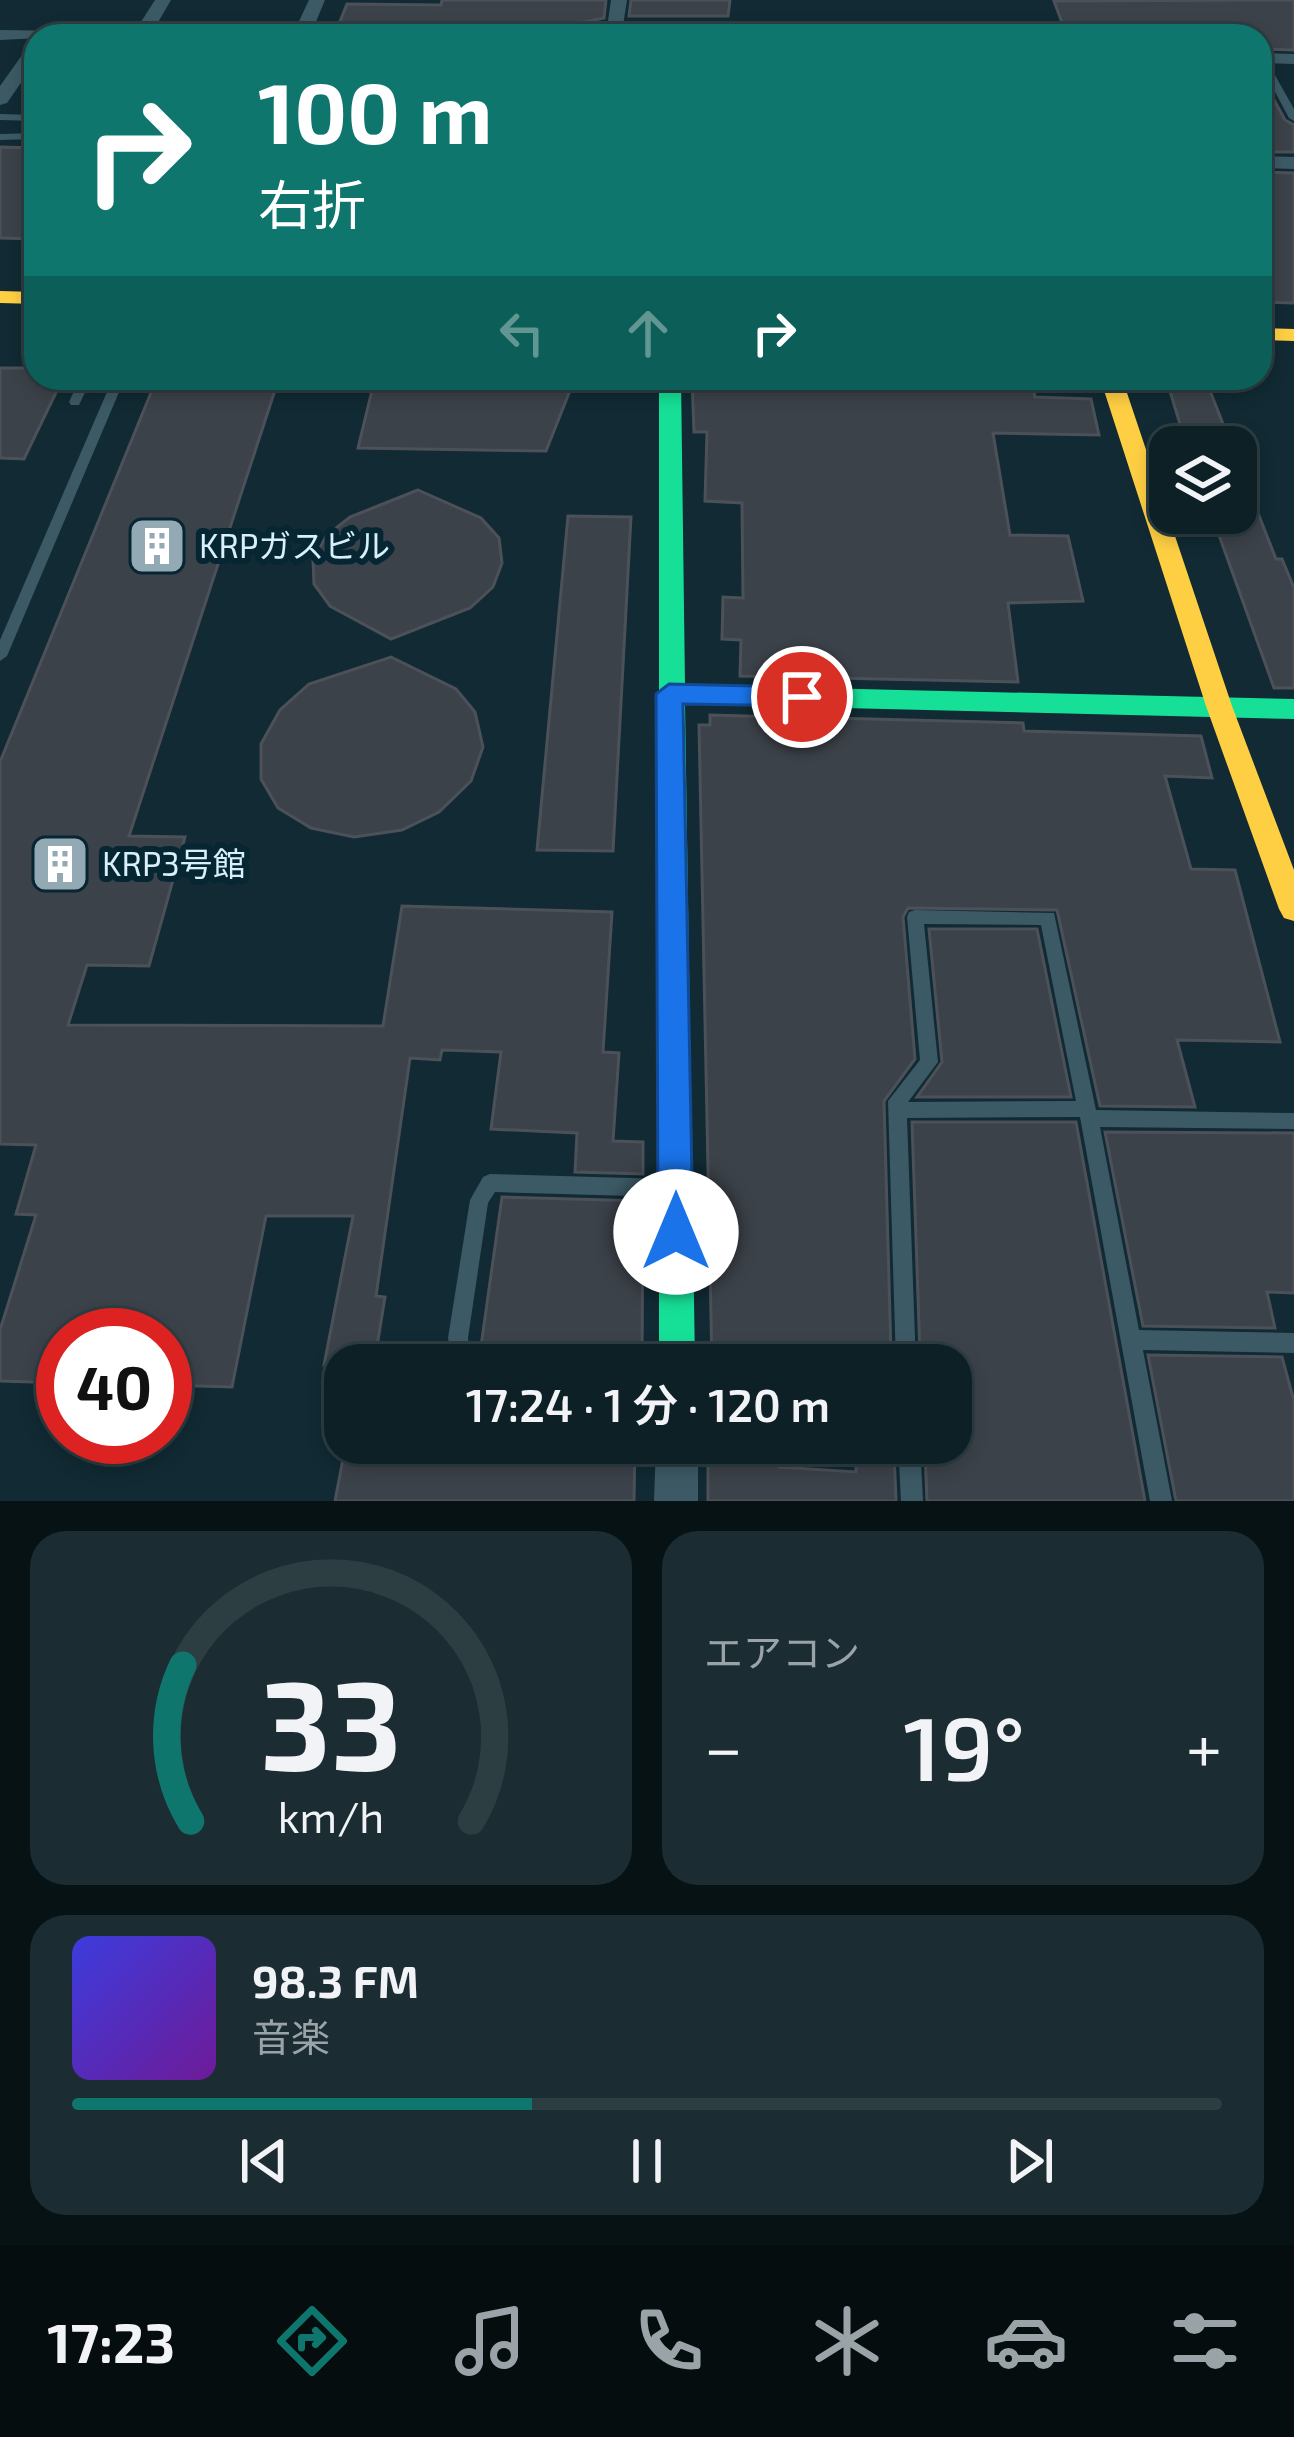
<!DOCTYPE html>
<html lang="ja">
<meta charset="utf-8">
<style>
:root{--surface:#0d2026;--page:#1b2d32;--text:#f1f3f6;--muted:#9aa3a7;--line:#2d3e43;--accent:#0f766e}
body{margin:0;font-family:"Exo 2","Noto Sans JP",sans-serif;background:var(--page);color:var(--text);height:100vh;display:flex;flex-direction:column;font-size:45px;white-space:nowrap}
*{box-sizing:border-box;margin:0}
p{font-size:39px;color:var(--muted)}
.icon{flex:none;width:66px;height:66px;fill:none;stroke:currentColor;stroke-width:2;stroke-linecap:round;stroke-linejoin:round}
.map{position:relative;height:1501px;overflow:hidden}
.panel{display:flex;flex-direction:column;gap:30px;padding:30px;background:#071215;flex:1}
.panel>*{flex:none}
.banner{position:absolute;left:24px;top:24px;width:1248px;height:366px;border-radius:36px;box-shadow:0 6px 18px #0003,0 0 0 3px var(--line);background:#0f766e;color:#fff;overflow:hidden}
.fabs{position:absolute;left:1149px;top:426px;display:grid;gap:24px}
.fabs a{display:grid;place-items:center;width:108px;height:108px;border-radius:24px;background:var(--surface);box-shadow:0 6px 18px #0003,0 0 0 3px var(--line);font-size:60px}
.speed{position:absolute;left:36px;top:1308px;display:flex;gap:24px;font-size:60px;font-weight:700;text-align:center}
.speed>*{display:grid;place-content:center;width:156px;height:156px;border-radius:50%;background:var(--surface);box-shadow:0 6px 18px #0003,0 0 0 3px var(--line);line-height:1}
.speed .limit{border:18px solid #d22;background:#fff;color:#111}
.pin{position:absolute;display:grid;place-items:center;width:102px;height:102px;color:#fff;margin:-51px;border:6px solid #fff;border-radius:50%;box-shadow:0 3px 12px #0007}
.me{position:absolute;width:132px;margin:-66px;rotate:0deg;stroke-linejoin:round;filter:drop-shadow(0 0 9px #0008)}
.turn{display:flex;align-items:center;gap:42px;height:252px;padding:0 36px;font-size:54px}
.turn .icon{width:156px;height:156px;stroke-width:2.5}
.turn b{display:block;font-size:84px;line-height:102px}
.lanes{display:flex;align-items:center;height:114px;padding:0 36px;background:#0003;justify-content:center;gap:60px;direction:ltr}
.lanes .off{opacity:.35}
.big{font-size:90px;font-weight:600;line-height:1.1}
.panel .tile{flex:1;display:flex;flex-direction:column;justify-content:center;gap:18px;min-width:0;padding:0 42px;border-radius:36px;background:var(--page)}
.panel .dial{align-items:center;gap:0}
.dial svg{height:312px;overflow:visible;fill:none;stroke:var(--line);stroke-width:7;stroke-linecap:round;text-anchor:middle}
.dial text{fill:var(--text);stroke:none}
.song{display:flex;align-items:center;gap:36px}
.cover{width:144px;height:144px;border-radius:18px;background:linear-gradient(135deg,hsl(240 70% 55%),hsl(280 70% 35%))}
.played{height:12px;border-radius:6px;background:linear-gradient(90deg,var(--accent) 40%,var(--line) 40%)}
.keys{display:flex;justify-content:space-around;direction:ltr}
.heat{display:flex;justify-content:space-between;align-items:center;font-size:66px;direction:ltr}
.panel .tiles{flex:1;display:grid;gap:30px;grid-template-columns:1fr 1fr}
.tile:last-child{grid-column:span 2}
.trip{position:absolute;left:324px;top:1344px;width:648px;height:120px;border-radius:36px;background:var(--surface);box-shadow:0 6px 18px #0003,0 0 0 3px var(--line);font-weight:600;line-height:120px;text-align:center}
.menu{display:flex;height:192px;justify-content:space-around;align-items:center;background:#050d0f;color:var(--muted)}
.menu .icon{width:84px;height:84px}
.menu .current{color:var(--accent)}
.menu b{font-size:54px;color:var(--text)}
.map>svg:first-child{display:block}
.building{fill:#3c4249;stroke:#4c5159;stroke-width:3}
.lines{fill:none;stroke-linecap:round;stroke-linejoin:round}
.lane{fill:#3c5a65;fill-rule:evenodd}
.street{fill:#3c5a65;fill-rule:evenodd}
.fast{fill:#16e098;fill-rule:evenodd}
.slow{fill:#ffcf43;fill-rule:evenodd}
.route{fill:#1a73e8;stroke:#114b97;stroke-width:3}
.labels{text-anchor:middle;stroke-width:12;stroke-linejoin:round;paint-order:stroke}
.poi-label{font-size:33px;fill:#d9eff9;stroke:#052632;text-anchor:start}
</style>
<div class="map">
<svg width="1294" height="1501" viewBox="0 0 1294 1501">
<rect width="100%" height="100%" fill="#112a33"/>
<g class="building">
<polygon points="442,0 606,0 604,18 566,26 559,33 335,34 347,4 441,5"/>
<polygon points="631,0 730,0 728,16 629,16"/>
<polygon points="1294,0 1294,50 1260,49 1260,36 1067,36 1054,1"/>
<polygon points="1260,74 1285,120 1294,125 1294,152 1260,152"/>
<polygon points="0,147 36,148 36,239 0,238"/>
<polygon points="1260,172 1294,173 1294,303 1260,302"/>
<polygon points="0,368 36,368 36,378 63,378 24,459 0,458"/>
<polygon points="157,378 279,378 129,836 185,837 149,966 87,965 68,1025 383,1026 402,906 612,912 603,1052 619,1053 613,1141 643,1142 643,1174 575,1172 577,1133 491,1129 501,1052 442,1050 440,1060 410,1058 376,1296 385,1297 374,1365 324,1365 353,1216 266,1216 232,1387 165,1385 165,1335 63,1335 63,1383 0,1381 0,1330 36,1215 16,1214 36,1145 0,1144 0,762"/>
<polygon points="375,378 575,378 546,451 358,448"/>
<polygon points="692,378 1031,378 1035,397 1091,399 1099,435 993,433 1010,535 1068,536 1083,601 1008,603 1018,682 740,676 741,640 722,639 723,597 743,598 742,503 705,501 707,432 694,432"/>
<polygon points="1166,378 1205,378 1232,447 1187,447"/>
<polygon points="418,490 481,518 499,538 502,563 493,587 470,608 391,639 330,606 314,584 313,560 326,536 350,517"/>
<polygon points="1211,513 1258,513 1276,559 1282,559 1294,588 1294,688 1274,688"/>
<polygon points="568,516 631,517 613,851 537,850"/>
<polygon points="391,657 456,689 475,712 483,747 471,781 439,812 402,830 354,837 311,828 278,808 261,779 261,744 280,710 309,684"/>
<polygon points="710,715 1023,723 1024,731 1201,736 1212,778 1165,776 1191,869 1235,870 1280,1042 1177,1040 1195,1107 1100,1106 1057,910 908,908 903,917 915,1059 884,1101 891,1353 863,1352 864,1365 712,1365 699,725 710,725"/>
<polygon points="929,929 1037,929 1071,1097 917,1097 942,1062"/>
<polygon points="912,1122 1076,1122 1145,1501 927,1501 925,1452 951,1453 951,1365 932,1365 920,1355"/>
<polygon points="1105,1132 1294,1133 1294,1293 1267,1292 1275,1328 1143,1326"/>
<polygon points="502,1197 643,1201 642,1359 555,1357 555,1351 481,1346"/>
<polygon points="1148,1355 1282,1357 1294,1401 1294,1501 1176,1501"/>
<polygon points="346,1443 635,1443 634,1501 335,1501"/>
<polygon points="708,1443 769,1443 769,1453 779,1453 779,1467 856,1472 856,1443 889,1443 894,1450 896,1501 708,1501"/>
</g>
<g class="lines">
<g class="lane">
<polygon points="1260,57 1266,59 1294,109 1294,121 1289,118 1260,64"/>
<polygon points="0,114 36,115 36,121 0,120"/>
<polygon points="36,133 36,139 0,140 0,134"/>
<polygon points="80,378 92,378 79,405 71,405 69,402"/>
<polygon points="113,378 125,378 7,656 0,661 0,640"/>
<path d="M 915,910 L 1054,913 L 1096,1110 L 1294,1113 L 1294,1129 L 1100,1127 L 1139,1330 L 1294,1333 L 1294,1353 L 1143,1350 L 1172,1501 L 1150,1501 L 1080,1117 L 907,1118 L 916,1365 L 896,1365 L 888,1101 L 920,1060 L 907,917 L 909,912 ZM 924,924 L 1041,925 L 1076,1101 L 908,1102 L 938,1062 Z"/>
<polygon points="490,1174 667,1179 674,1182 676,1188 674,1194 667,1197 495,1192 488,1203 468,1338 470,1353 476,1358 479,1365 453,1365 448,1338 470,1200 483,1177"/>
<polygon points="898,1443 920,1443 923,1501 901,1501"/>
</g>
<g class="street">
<polygon points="155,0 171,0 150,36 132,36"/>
<polygon points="309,0 325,0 310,36 292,36"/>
<polygon points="611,0 627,0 622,32 607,28"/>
<polygon points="0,30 70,31 79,36 0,40"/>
<polygon points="36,43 36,61 7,103 0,105 0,86 30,44"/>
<polygon points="1260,53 1294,54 1294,64 1260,63"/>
<polygon points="1260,156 1294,157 1294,169 1260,168"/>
<polygon points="656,1443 698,1443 698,1501 654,1501"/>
</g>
<g class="fast">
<polygon points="616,23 1015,26 1023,31 1015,36 568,36"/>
<polygon points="659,378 681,378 685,685 1294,699 1294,719 685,704 695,1365 659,1365"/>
</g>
<g class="slow">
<polygon points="0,291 36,292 36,304 0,303"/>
<polygon points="1260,328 1294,329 1294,341 1260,340"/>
<polygon points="1100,378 1122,378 1232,706 1294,870 1294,921 1284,918 1279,909 1206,706"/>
</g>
</g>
<polygon class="route" points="669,684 802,687 815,697 802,706 683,704 693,1232 688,1244 676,1249 663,1244 658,1232 656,694"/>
<defs>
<g id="building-square" transform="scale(3)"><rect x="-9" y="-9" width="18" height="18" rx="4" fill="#93aab4" stroke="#052632"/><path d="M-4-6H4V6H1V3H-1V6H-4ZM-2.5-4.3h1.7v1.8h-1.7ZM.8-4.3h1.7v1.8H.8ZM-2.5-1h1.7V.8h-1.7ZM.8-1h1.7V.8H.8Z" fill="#fff"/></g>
</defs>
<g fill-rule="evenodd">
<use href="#building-square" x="157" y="546"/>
<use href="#building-square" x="60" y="864"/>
</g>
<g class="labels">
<g class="poi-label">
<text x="199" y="558">KRPガスビル</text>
<text x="102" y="876">KRP3号館</text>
</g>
</g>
</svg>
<div class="fabs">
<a><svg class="icon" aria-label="layers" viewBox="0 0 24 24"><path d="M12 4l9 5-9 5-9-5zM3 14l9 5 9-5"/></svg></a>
</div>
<div class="speed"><div class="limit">40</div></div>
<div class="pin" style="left:802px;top:697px;background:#d93025"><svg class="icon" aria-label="arrive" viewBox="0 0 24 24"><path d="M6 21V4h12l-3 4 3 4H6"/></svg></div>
<svg class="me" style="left:676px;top:1232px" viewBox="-20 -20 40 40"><circle r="19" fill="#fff"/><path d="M0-13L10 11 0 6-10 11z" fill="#1a73e8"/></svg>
<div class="trip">17:24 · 1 分 · 120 m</div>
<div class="banner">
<div class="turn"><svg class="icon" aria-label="right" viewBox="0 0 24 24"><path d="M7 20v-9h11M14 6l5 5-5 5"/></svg><div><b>100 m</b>右折</div></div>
<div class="lanes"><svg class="icon off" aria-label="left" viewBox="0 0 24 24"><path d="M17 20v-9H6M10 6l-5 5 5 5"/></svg><svg class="icon off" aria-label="ahead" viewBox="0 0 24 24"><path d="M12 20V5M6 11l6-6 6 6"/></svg><svg class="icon" aria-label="right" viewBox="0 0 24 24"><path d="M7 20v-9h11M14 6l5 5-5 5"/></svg></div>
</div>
</div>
<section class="panel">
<div class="tiles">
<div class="tile dial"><svg viewBox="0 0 100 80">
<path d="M14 69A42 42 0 1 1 86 69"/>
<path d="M14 69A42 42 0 0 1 12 29" stroke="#0f766e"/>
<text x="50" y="56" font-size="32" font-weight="700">33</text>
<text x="50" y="72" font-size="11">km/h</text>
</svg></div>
<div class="tile"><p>エアコン</p>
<div class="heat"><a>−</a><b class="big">19°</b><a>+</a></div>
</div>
<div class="tile">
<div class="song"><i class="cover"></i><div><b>98.3 FM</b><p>音楽</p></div></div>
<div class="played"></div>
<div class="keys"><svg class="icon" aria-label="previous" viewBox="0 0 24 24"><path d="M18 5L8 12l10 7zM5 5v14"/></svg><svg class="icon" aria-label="pause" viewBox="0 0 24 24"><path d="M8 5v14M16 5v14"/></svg><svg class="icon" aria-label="next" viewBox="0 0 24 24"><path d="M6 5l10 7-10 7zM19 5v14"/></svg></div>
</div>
</div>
</section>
<nav class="menu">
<b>17:23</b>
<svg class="icon current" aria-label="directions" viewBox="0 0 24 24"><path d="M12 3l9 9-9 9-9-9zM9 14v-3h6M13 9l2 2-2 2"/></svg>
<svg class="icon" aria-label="music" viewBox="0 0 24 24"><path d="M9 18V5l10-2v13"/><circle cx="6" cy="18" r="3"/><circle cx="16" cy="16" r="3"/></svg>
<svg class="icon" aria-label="phone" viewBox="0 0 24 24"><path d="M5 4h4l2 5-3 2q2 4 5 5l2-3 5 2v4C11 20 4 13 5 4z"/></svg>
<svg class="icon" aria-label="climate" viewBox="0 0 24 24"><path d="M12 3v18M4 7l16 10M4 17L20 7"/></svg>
<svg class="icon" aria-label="car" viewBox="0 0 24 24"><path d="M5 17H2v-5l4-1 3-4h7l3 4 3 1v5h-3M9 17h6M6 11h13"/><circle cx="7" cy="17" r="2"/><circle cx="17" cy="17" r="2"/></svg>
<svg class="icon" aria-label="filters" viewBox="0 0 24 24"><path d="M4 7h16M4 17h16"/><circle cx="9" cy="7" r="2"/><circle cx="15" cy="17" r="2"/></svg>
</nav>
